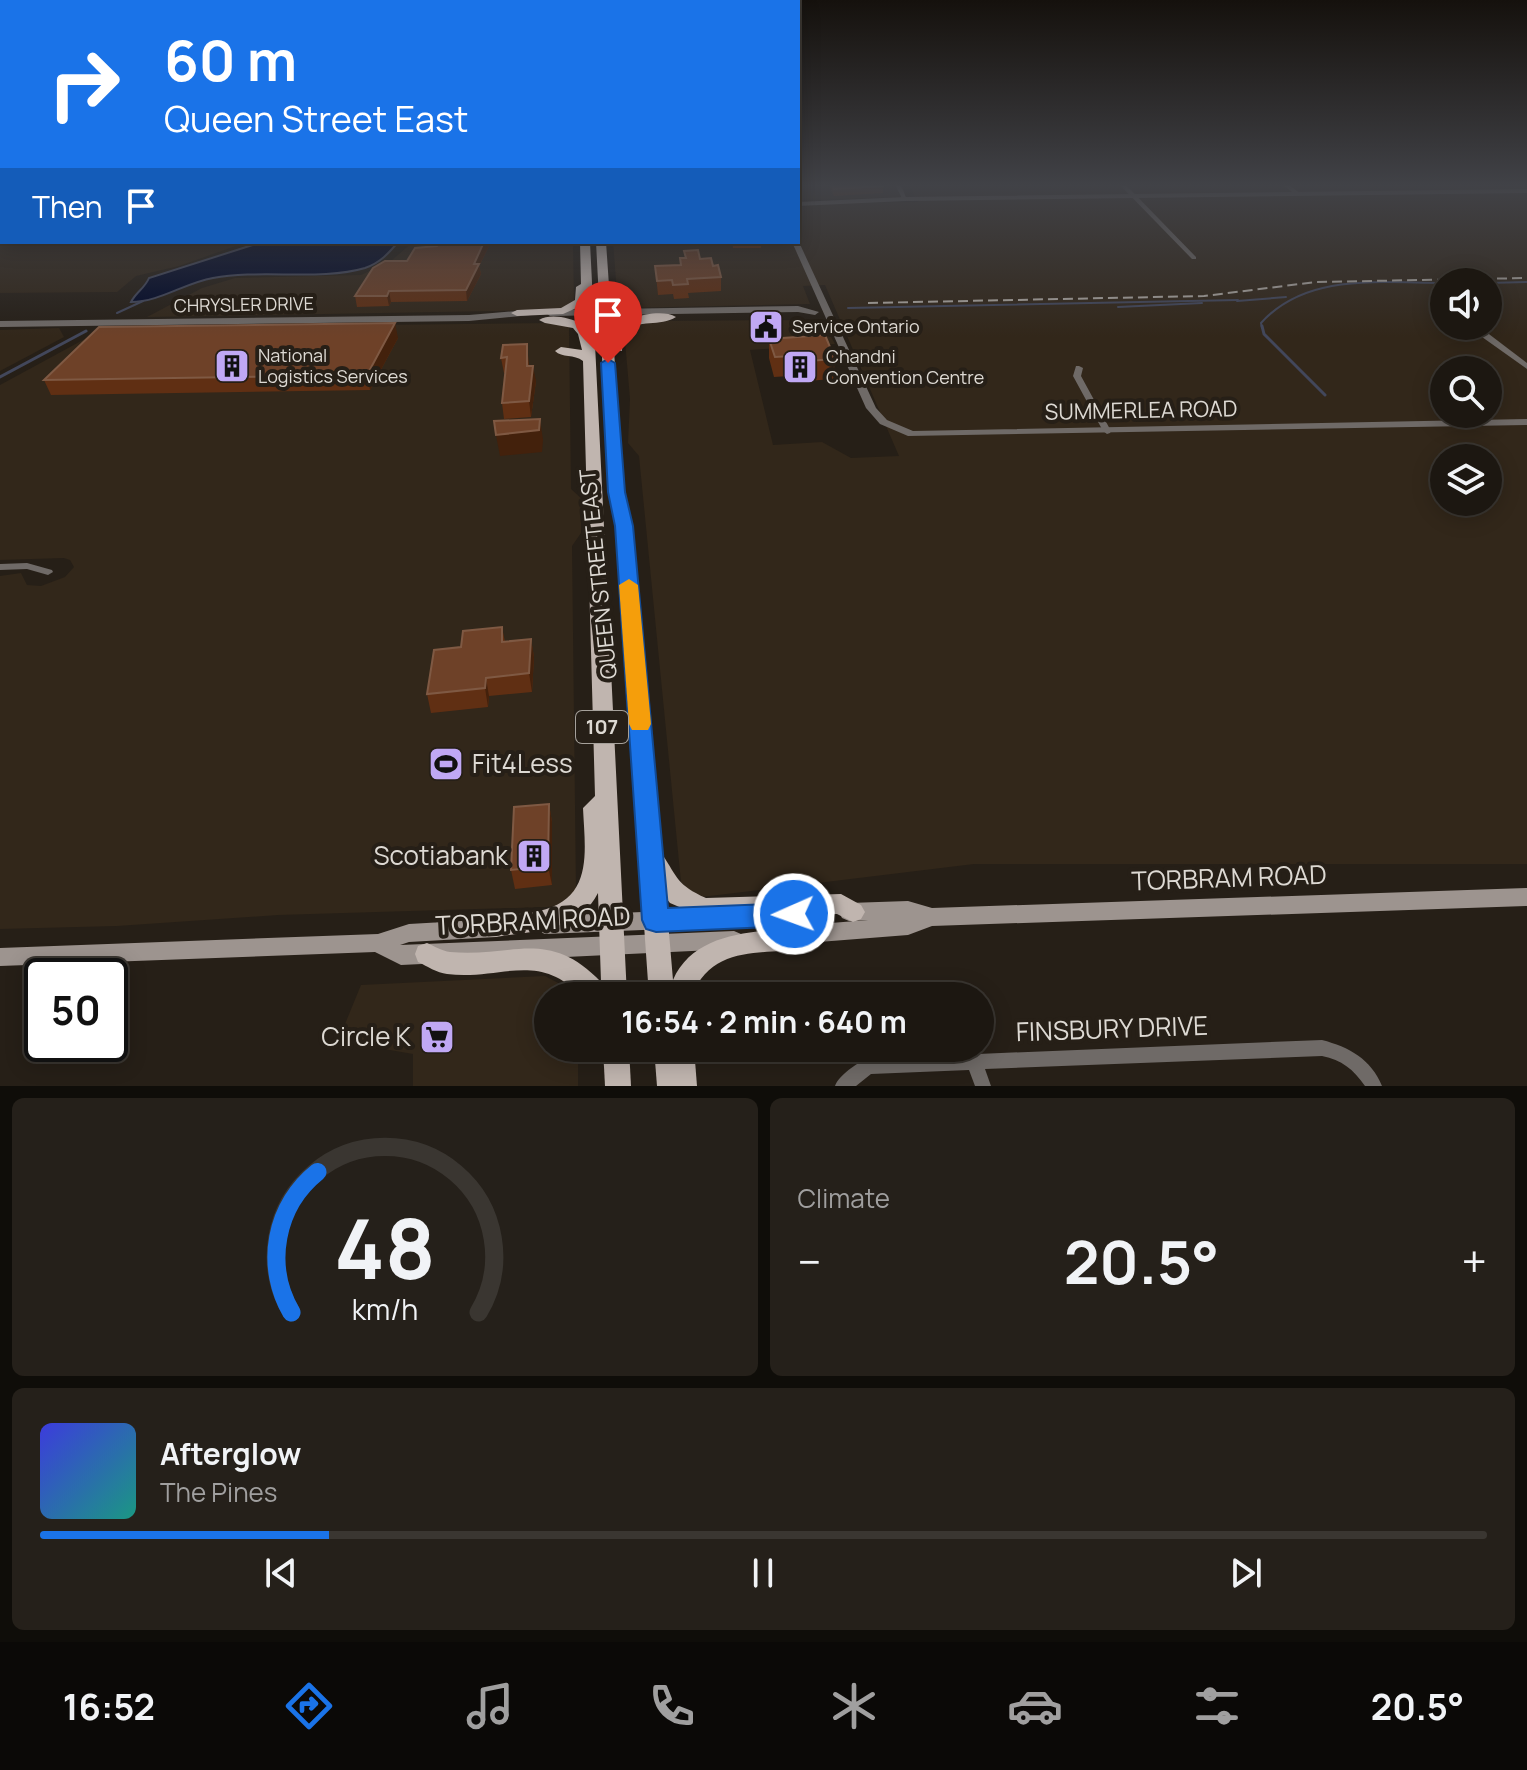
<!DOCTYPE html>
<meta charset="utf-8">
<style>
:root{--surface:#1c1711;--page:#25201a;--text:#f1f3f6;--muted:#a09f9f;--line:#3a3631;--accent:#1a73e8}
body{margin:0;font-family:Manrope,sans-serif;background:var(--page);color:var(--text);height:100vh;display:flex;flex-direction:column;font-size:30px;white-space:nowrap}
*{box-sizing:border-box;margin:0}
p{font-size:26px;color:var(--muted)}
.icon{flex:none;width:44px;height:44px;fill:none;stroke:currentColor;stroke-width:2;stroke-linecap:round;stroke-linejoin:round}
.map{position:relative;height:1086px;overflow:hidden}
.side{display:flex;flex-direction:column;gap:12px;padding:12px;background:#0f0d09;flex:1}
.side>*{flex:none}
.hud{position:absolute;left:0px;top:0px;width:800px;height:244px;box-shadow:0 4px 20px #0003,0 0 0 2px var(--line);background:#1a73e8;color:#fff;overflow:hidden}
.tools{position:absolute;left:1430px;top:268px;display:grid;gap:16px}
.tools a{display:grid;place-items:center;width:72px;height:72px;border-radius:50%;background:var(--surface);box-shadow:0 4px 20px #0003,0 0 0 2px var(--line);font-size:40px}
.speed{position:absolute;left:24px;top:958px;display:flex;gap:16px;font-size:40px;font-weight:700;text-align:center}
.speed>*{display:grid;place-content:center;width:104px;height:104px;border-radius:50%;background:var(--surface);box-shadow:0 4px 20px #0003,0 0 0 2px var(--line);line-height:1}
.speed .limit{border:4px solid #111;border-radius:12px;background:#fff;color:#111}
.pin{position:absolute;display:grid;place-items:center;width:68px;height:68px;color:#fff;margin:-82px -34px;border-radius:50% 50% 50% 0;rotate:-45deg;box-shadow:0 0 8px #0007}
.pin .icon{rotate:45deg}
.me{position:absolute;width:88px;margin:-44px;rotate:268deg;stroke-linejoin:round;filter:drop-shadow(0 0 6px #0008)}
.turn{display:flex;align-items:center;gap:28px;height:168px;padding:0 32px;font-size:36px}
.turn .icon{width:104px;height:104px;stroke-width:2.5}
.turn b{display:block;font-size:56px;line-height:68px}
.then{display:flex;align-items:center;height:76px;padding:0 32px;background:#0003;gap:16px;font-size:30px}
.big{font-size:60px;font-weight:700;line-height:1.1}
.side .widget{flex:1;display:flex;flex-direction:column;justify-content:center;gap:12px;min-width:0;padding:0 28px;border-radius:12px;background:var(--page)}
.side .dial{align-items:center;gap:0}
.dial svg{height:208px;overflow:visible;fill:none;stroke:var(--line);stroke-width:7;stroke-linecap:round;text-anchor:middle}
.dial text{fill:var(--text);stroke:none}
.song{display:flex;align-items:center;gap:24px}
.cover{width:96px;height:96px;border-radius:12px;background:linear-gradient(135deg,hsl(240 70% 55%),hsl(170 70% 35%))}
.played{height:8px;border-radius:4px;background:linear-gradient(90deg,var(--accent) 20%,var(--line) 20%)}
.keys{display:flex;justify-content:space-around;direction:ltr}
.heat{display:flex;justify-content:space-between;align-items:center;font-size:44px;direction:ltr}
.side .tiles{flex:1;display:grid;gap:12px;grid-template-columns:1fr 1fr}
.widget:last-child{grid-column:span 2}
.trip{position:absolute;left:534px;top:982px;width:460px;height:80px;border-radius:40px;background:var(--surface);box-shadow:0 4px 20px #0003,0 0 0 2px var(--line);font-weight:700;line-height:80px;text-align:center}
.tabs{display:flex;height:128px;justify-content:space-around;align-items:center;background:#0b0907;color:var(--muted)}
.tabs .icon{width:56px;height:56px}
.tabs .active{color:var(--accent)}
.tabs b{font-size:36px;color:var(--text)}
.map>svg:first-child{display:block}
.built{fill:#32271a;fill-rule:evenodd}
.water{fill:#000828;stroke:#42475b;stroke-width:2}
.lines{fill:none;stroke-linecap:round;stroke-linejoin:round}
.stream-far1{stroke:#42475b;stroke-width:2}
.stream{stroke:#42475b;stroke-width:3}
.minor{fill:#6f6a67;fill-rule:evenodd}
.tertiary{fill:#6f6a67;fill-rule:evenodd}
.secondary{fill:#9d948f;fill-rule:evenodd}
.primary{fill:#c0b5af;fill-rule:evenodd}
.rail{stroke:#aba6a0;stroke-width:2;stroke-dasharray:10 5;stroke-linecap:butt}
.wall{fill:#602f13}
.shaded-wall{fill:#43210c}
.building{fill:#6e4128;stroke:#7f5943;stroke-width:2}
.route{fill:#1a73e8;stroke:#114b97;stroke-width:2}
.slow{fill:#f59e0b}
.labels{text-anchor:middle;stroke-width:8;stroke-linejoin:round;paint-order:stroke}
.far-street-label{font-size:18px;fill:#ddd9d3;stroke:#261f17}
.far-poi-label{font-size:18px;fill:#ddd9d3;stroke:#261f17;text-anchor:start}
.shield{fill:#261f17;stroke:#a6a19b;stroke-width:2}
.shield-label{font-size:20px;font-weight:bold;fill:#ddd9d3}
.street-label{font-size:22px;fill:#ddd9d3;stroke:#261f17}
.near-poi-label{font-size:26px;fill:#ddd9d3;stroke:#261f17;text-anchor:end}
.near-street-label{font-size:26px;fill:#ddd9d3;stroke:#261f17}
</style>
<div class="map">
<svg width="1527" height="1086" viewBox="0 0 1527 1086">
<rect width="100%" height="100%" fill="#261f17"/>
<g class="built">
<polygon points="0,185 2,242 247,242 179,266 136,276 117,292 0,293"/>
<polygon points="798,185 894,185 901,197 798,200"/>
<path d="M 909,185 L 1527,185 L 1527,864 L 974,864 L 701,897 L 692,894 L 681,882 L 639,456 L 628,443 L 630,399 L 624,329 L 642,321 L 822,320 L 835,344 L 750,350 L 773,445 L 822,442 L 851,458 L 899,456 L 825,285 L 803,286 L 810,304 L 623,308 L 618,305 L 613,242 L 798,242 L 798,208 L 819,203 L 918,202 ZM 1444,282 L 1488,282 L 1488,326 L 1444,326 ZM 1444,370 L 1488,370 L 1488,414 L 1444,414 ZM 1444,458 L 1488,458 L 1488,502 L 1444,502 Z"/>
<polygon points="413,242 573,242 574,303 556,310 147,317 202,288 235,278 361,275 391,261"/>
<polygon points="555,323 569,326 571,489 582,499 581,533 572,546 576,891 557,906 547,907 278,915 117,926 0,929 0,576 21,573 27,585 41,586 65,577 74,567 70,560 64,558 0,560 0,385 105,328"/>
<polygon points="59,328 64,337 0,371 0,330"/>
<polygon points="545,976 577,993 577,996 548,996 548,1048 578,1048 578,1086 413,1086 413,1054 338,1041 361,985"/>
</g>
<path class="water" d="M 262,242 L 398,242 C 389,253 380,263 365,268 C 321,281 261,269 213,278 C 184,283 160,302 131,302 C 136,292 145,288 149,278 Z"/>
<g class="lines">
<g class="stream-far1">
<polyline points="1488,283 1527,282"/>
<polyline points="1237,301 1286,297"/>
<polyline points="1118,307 1202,303"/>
<polyline points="848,308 1238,300"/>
<polyline points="117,313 143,301"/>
<path d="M 1262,328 L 1261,323 C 1307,272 1381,283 1444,283"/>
</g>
<g class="stream">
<polyline points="1262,326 1264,334 1325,395"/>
<polyline points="0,377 86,331"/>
</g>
<g class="minor">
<polygon points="895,185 901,185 907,200 903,200"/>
<polygon points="1120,185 1126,185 1196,257 1196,259 1192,259"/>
<polygon points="1283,185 1289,185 1301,194 1296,195"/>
<polygon points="1475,328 1481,328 1527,363 1527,369 1475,332"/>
<polygon points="1076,366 1079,366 1083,368 1081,376 1111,431 1110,433 1107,434 1103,431 1073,376"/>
<polygon points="27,563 52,570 53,572 48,575 27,569 0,570 0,564"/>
<path d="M 1322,1040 C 1349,1047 1371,1059 1382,1086 L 1365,1086 C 1353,1069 1342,1060 1322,1056 L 985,1069 L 991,1086 L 975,1086 L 969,1070 L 871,1074 L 856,1086 L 835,1086 C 839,1075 857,1063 868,1058 L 969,1054 L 974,1052 L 978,1054 Z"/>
</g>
<g class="tertiary">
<polygon points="1527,189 1527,193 905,201 798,206 798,202 905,197"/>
<polygon points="798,240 876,408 887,420 913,431 1527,419 1527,425 908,436 880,424 866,408 792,242 798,242"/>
<polygon points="798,306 819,312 815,315 798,312 550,316 546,313 550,310"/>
<polygon points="528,310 532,313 531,315 469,321 0,327 0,321 469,315"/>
</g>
<g class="secondary">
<polygon points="1527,888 1527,906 932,926 908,935 806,943 799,940 796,934 799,928 806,925 868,920 849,921 842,918 839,912 842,906 849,903 908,901 932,908"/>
<polygon points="740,908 747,911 750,917 747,923 740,926 545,934 538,931 535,925 538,919 545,916"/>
<polygon points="496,919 503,922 506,928 503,934 496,937 409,942 400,945 734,931 741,934 744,940 741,946 734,949 401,965 375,952 0,966 0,948 378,934 409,924"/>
</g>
<g class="primary">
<path d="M 580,242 L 590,242 L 627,996 L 581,996 C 538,950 499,981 447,974 C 437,973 427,966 418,962 L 415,954 L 418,946 L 427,943 C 434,946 442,951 450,952 C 512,958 548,927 601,982 L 598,893 C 581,927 542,931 509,935 C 499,936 493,939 484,935 L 480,928 L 484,921 C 502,914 521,915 539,911 C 594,899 585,852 583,808 L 595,796 L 583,361 C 574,354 562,358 555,351 L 561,347 L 582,350 L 578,334 L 573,328 L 545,323 L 539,320 C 551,313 570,318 582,324 L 581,306 L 563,314 L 517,316 L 511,313 L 517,310 L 561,308 L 575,300 L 576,287 L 581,284 Z"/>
<path d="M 596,242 L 606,242 L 612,329 C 625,317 661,308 676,317 C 660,327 639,319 623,331 L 622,351 L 614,350 L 623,492 L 632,526 L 662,854 C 678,878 677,885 706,898 L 841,894 L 861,905 L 865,912 L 861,919 L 853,922 L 837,914 L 705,918 L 670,903 L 666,898 L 673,980 C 694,931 756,931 802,928 L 812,924 L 820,927 L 824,934 C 807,970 718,926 692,996 L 649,996 L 616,526 L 609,492 Z"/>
<polygon points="603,1048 629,1048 631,1086 605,1086"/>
<polygon points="654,1048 694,1048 697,1086 657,1086"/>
</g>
<polyline class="rail" points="868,303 1204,296 1316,282 1527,278"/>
</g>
<g class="wall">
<polygon points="829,185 883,185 883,193 834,196"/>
<polygon points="440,242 491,242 479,266 481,274 467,301 391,302 389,306 357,307 355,296 407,261 437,246"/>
<rect x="733" y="242" width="28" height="6"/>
<polygon points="684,251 713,266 721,277 721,291 688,293 689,298 674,299 673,294 658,295 655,266 680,265 680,258 685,258"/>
<polygon points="398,338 370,390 51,395 44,380"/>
<polygon points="769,339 835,359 834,379 792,382 790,376 774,377 769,358"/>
<polygon points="527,344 529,366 536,381 531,417 504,419 502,403 505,373 504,373 501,358"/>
<polygon points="502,627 505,642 531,639 534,657 532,692 489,696 488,707 431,713 427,694 461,647"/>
<polygon points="549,804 552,822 552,885 515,889 511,870"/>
</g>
<g class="shaded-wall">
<polygon points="484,242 491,242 479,266 481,274 467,301 466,290 474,264"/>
<polygon points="389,291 391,302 389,306 387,296"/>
<polygon points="395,323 398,338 370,390 367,375"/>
<polygon points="533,366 536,381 531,417 529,401"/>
<polygon points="540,419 543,440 542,452 500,456 496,435"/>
<polygon points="531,639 534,657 532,692 529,673"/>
<polygon points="486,678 489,696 488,707 485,688"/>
<polygon points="549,804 552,822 552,885 548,866"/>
</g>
<g class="building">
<polygon points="832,185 883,185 883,186 834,189"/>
<polygon points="440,242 484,242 474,264 479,264 466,290 389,291 387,296 355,296 373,268 385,261 407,261 415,248 437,246"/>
<polygon points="698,250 700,259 711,258 713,266 718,265 721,277 687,279 688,284 673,285 672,280 657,281 655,266 681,265 680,258 686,258 684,251"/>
<polygon points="395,323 367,375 44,380 99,327"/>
<polygon points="825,335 835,359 793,362 791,356 775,357 769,339"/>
<polygon points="527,344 527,366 533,366 529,401 502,403 507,357 501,358 503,345"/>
<polygon points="540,419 539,430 496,435 494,421"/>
<polygon points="502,627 502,642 531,639 529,673 486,678 485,688 427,694 434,650 461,647 463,631"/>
<polygon points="549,804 548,866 511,870 514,807"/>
</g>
<linearGradient id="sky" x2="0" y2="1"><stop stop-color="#15110d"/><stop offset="0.55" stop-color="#414247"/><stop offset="1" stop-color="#414247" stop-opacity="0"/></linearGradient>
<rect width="1527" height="337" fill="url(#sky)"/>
<polygon class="route" points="608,359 615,363 625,492 633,526 668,908 794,903 804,906 808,914 804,922 794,926 656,932 646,929 642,920 615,526 608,492 601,363"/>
<polygon class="slow" points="629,579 638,585 651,724 648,730 632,730 629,724 619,585"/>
<defs>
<g id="civic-square" transform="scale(1.8)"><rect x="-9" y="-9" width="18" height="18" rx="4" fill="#c0a8f4" stroke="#261f17"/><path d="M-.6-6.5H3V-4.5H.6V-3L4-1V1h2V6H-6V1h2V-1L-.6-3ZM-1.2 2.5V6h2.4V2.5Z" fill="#111"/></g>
<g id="building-square" transform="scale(1.8)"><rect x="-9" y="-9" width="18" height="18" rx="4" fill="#c0a8f4" stroke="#261f17"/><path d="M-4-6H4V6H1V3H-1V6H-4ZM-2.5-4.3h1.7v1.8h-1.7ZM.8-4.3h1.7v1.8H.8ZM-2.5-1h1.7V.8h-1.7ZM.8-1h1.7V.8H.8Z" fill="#111"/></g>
<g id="stadium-square" transform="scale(1.8)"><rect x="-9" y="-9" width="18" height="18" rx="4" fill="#c0a8f4" stroke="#261f17"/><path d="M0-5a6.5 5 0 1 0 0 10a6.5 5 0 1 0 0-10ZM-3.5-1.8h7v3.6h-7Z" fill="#111"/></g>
<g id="supermarket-square" transform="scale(1.8)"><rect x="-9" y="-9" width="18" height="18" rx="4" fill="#c0a8f4" stroke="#261f17"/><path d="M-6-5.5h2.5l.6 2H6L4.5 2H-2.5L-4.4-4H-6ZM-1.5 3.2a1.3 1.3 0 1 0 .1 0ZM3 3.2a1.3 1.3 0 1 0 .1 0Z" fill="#111"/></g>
</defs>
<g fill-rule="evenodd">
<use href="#civic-square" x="766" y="327"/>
<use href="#building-square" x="232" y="366"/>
<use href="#building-square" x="800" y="367"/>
<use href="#stadium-square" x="446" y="764"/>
<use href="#building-square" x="534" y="856"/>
<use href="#supermarket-square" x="437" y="1037"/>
</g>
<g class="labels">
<g class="far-street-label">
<text transform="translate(244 305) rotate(-1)" y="6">CHRYSLER DRIVE</text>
</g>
<g class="far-poi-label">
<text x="792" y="333">Service Ontario</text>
<text x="258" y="362">National<tspan x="258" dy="21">Logistics Services</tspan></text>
<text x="826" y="363">Chandni<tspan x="826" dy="21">Convention Centre</tspan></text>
</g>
<rect class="shield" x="576" y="711" width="52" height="32" rx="6"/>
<g class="shield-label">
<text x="602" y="734">107</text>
</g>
<g class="street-label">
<text transform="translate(1141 410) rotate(-1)" y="8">SUMMERLEA ROAD</text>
<text transform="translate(598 574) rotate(-96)" y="8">QUEEN STREET EAST</text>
</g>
<g class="near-poi-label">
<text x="472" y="773" text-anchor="start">Fit4Less</text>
<text x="508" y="865">Scotiabank</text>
<text x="411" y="1046">Circle K</text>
</g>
<g class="near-street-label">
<text transform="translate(1229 878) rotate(-2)" y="9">TORBRAM ROAD</text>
<text transform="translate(533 921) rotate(-3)" y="9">TORBRAM ROAD</text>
<text transform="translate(1112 1029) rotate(-2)" y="9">FINSBURY DRIVE</text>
</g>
</g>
</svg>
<div class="tools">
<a><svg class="icon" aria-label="sound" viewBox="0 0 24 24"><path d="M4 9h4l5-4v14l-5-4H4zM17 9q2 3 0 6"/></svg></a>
<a><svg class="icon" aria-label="search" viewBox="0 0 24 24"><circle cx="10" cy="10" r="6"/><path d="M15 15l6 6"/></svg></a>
<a><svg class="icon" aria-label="layers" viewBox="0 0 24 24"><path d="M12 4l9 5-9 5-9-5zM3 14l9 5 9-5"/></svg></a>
</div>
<div class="speed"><div class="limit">50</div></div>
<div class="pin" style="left:608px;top:363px;background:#d93025"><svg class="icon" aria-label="arrive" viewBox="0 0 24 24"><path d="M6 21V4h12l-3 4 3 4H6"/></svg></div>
<svg class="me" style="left:794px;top:914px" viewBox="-20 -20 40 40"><circle r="17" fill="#1a73e8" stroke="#fff" stroke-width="3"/><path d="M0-11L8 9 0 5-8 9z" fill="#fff"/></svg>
<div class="trip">16:54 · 2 min · 640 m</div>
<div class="hud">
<div class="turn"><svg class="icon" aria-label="right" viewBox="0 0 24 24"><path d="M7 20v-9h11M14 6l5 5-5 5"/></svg><div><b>60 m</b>Queen Street East</div></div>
<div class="then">Then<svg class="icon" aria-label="arrive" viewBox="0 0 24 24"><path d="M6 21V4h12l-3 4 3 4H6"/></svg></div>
</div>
</div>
<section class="side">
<div class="tiles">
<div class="widget dial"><svg viewBox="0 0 100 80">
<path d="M14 69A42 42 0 1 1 86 69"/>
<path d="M14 69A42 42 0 0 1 24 15" stroke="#1a73e8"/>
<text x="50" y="56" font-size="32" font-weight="700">48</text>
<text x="50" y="72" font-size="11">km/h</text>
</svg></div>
<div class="widget"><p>Climate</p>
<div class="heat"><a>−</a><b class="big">20.5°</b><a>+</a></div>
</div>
<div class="widget">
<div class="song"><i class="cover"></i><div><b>Afterglow</b><p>The Pines</p></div></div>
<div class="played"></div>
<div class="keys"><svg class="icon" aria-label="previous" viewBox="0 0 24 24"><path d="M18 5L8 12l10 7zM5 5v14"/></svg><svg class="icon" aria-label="pause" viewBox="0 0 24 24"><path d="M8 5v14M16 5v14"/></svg><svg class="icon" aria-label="next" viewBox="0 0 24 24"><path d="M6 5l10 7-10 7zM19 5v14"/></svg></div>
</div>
</div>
</section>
<nav class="tabs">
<b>16:52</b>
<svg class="icon active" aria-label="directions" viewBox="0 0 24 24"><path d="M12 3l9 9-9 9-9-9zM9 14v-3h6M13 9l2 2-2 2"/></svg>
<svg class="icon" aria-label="music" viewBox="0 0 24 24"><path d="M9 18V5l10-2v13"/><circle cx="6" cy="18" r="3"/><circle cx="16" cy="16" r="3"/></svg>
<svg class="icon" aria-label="phone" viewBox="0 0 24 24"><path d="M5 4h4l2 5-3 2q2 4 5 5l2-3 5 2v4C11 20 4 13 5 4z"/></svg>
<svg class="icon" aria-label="climate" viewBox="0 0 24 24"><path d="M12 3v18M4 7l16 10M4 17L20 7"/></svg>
<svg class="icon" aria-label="car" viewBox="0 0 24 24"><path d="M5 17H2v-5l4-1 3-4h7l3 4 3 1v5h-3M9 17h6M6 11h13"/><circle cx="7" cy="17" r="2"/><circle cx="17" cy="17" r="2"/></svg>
<svg class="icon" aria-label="filters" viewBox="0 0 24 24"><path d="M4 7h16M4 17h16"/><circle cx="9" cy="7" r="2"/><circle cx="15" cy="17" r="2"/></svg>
<b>20.5°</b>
</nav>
